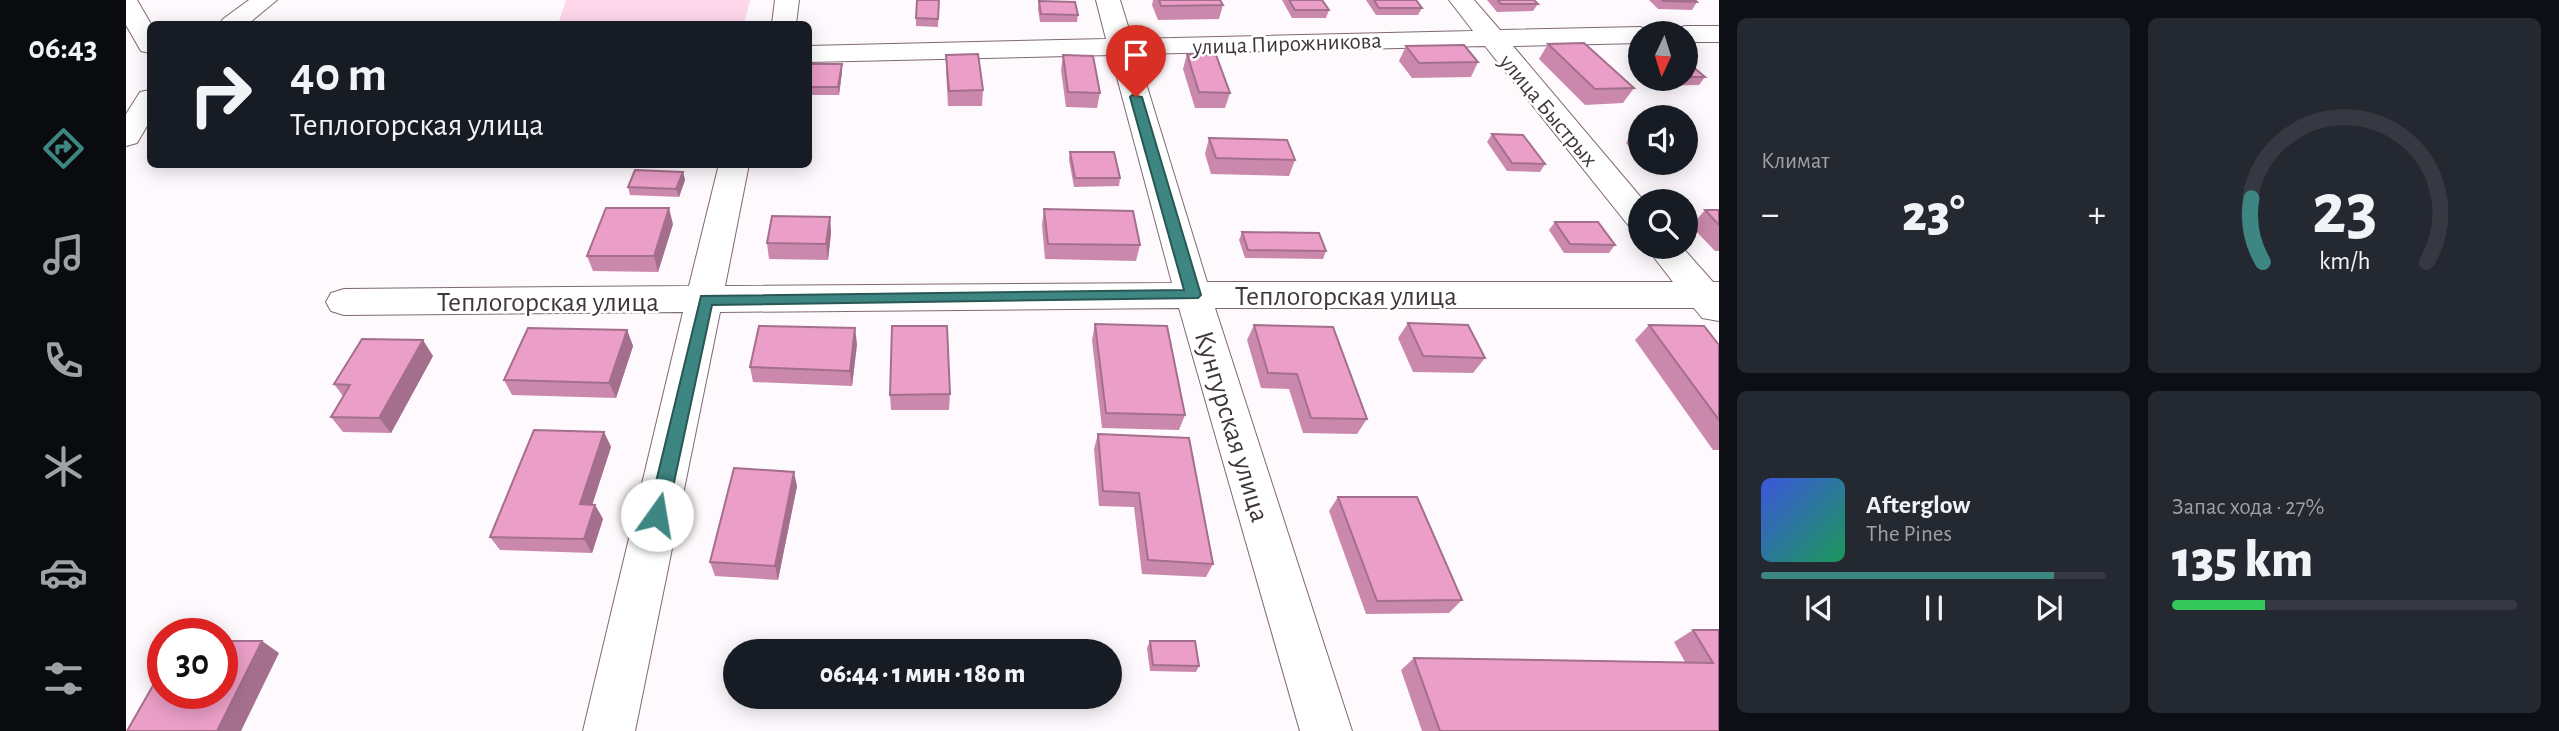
<!DOCTYPE html>
<html lang="ru">
<meta charset="utf-8">
<style>
:root{--surface:#171b24;--page:#242831;--text:#f1f3f6;--muted:#9ea1a6;--line:#363941;--accent:#3e8682}
body{margin:0;font-family:"Alegreya Sans",sans-serif;background:var(--page);color:var(--text);height:100vh;display:flex;flex-direction:column;font-size:26px;white-space:nowrap}
*{box-sizing:border-box;margin:0}
p{font-size:23px;color:var(--muted)}
.icon{flex:none;width:38px;height:38px;fill:none;stroke:currentColor;stroke-width:2;stroke-linecap:round;stroke-linejoin:round}
.map{position:relative;flex:1;overflow:hidden}
.side{display:flex;flex-direction:column;gap:18px;padding:18px;background:#0d0f14;width:840px}
.side>*{flex:none}
.banner{position:absolute;left:21px;top:21px;width:665px;height:147px;border-radius:10px;box-shadow:0 4px 18px #0003;background:#171b24;color:var(--text);overflow:hidden}
.needle{width:46px;rotate:184deg}
.controls{position:absolute;left:1502px;top:21px;display:grid;gap:14px}
.controls a{display:grid;place-items:center;width:70px;height:70px;border-radius:50%;background:var(--surface);box-shadow:0 4px 18px #0003;font-size:35px}
.speed{position:absolute;left:21px;top:618px;display:flex;gap:14px;font-size:35px;font-weight:700;text-align:center}
.speed>*{display:grid;place-content:center;width:91px;height:91px;border-radius:50%;background:var(--surface);box-shadow:0 4px 18px #0003;line-height:1}
.speed .limit{border:10px solid #d22;background:#fff;color:#111}
.pin{position:absolute;display:grid;place-items:center;width:60px;height:60px;color:#fff;margin:-72px -30px;border-radius:50% 50% 50% 0;rotate:-45deg;box-shadow:0 0 7px #0007}
.pin .icon{rotate:45deg}
.me{position:absolute;width:77px;margin:-38px;rotate:13deg;stroke-linejoin:round;filter:drop-shadow(0 0 5px #0008)}
.turn{display:flex;align-items:center;gap:24px;height:147px;padding:0 28px;font-size:32px}
.turn .icon{width:91px;height:91px;stroke-width:2.5}
.turn b{display:block;font-size:49px;line-height:60px}
.big{font-size:52px;font-weight:800;line-height:1.1}
.side .card{flex:1;display:flex;flex-direction:column;justify-content:center;gap:10px;min-width:0;padding:0 24px;border-radius:10px;background:var(--page)}
.side .dial{align-items:center;gap:0}
.dial svg{height:182px;overflow:visible;fill:none;stroke:var(--line);stroke-width:7;stroke-linecap:round;text-anchor:middle}
.dial text{fill:var(--text);stroke:none}
.song{display:flex;align-items:center;gap:21px}
.cover{width:84px;height:84px;border-radius:10px;background:linear-gradient(135deg,hsl(230 70% 55%),hsl(150 70% 35%))}
.played{height:7px;border-radius:4px;background:linear-gradient(90deg,var(--accent) 85%,var(--line) 85%)}
.keys{display:flex;justify-content:space-around;direction:ltr}
.heat{display:flex;justify-content:space-between;align-items:center;font-size:38px;direction:ltr}
.charge{height:10px;border-radius:5px;background:linear-gradient(90deg,#34c759 27%,var(--line) 0)}
.side .tiles{flex:1;display:grid;gap:18px;grid-template-columns:repeat(2,1fr)}
.trip{position:absolute;left:597px;top:639px;width:399px;height:70px;border-radius:35px;background:var(--surface);box-shadow:0 4px 18px #0003;font-weight:800;line-height:70px;text-align:center}
main{display:flex;flex:1;min-height:0}
.tab-bar{display:flex;flex-direction:column;width:126px;justify-content:space-around;align-items:center;background:#090b0e;color:var(--muted)}
.tab-bar .icon{width:49px;height:49px}
.tab-bar .active{color:var(--accent)}
.tab-bar b{font-size:32px;color:var(--text)}
.map>svg:first-child{display:block}
.green{fill:#fed7eb}
.lines{fill:none;stroke-linecap:round;stroke-linejoin:round}
.minor-casing{stroke:#7e6973;stroke-width:2}
.minor{fill:#fff;fill-rule:evenodd}
.wall{fill:#ca89ac}
.shaded-wall{fill:#a46f8c}
.building{fill:#eb9fc8;stroke:#a46f8c;stroke-width:2}
.route{fill:#3e8682;stroke:#285754;stroke-width:2}
.labels{text-anchor:middle;stroke-width:5;stroke-linejoin:round;paint-order:stroke}
.far-street-label{font-size:23px;fill:#40373c;stroke:#fff}
.street-label{font-size:28px;fill:#40373c;stroke:#fff}
</style>
<main>
<nav class="tab-bar">
<b>06:43</b>
<svg class="icon active" aria-label="directions" viewBox="0 0 24 24"><path d="M12 3l9 9-9 9-9-9zM9 14v-3h6M13 9l2 2-2 2"/></svg>
<svg class="icon" aria-label="music" viewBox="0 0 24 24"><path d="M9 18V5l10-2v13"/><circle cx="6" cy="18" r="3"/><circle cx="16" cy="16" r="3"/></svg>
<svg class="icon" aria-label="phone" viewBox="0 0 24 24"><path d="M5 4h4l2 5-3 2q2 4 5 5l2-3 5 2v4C11 20 4 13 5 4z"/></svg>
<svg class="icon" aria-label="climate" viewBox="0 0 24 24"><path d="M12 3v18M4 7l16 10M4 17L20 7"/></svg>
<svg class="icon" aria-label="car" viewBox="0 0 24 24"><path d="M5 17H2v-5l4-1 3-4h7l3 4 3 1v5h-3M9 17h6M6 11h13"/><circle cx="7" cy="17" r="2"/><circle cx="17" cy="17" r="2"/></svg>
<svg class="icon" aria-label="filters" viewBox="0 0 24 24"><path d="M4 7h16M4 17h16"/><circle cx="9" cy="7" r="2"/><circle cx="15" cy="17" r="2"/></svg>
</nav>
<div class="map">
<svg width="1593" height="731" viewBox="0 0 1593 731">
<rect width="100%" height="100%" fill="#fef9fc"/>
<polygon class="green" points="440,0 624,0 618,24 432,24"/>
<g class="lines">
<g class="minor-casing">
<g id="minor">
<polygon points="0,0 11,0 25,24 24,53 15,51 0,25"/>
<polygon points="123,0 151,0 122,24 94,24 97,19"/>
<polygon points="649,0 673,0 670,24 646,24"/>
<polygon points="970,0 994,0 1006,39 1347,31 1323,0 1348,0 1374,30 1514,27 1523,30 1526,33 1514,33 1514,43 1387,46 1518,201 1514,201 1514,228 1502,225 1359,46 1011,54 1081,282 1547,282 1520,247 1556,247 1587,282 1593,282 1593,321 1576,318 1568,308 1089,308 1226,731 1174,731 1053,308 594,312 509,731 457,731 557,312 218,315 205,311 200,302 205,293 218,289 563,286 593,164 623,164 599,286 1046,283 985,55 682,62 682,46 980,39"/>
<polygon points="1559,26 1593,26 1593,42 1559,42 1559,33 1547,33 1550,29"/>
<polygon points="24,90 24,121 11,143 0,146 0,114 14,92"/>
</g>
</g>
<use href="#minor" class="minor"/>
</g>
<g class="wall">
<polygon points="813,0 812,27 790,26 790,18"/>
<polygon points="1027,0 1094,0 1097,5 1093,19 1032,20 1026,5"/>
<polygon points="1156,0 1196,0 1203,10 1200,18 1166,18"/>
<polygon points="1240,0 1290,0 1296,8 1292,15 1250,15"/>
<polygon points="1361,0 1408,0 1412,4 1407,11 1371,12"/>
<polygon points="1523,0 1569,0 1571,2 1566,10 1532,9"/>
<polygon points="913,1 952,15 951,22 914,22 912,9"/>
<polygon points="1422,44 1508,88 1497,103 1459,105 1413,59"/>
<polygon points="1280,46 1352,62 1345,77 1286,78 1273,61"/>
<polygon points="1061,54 1104,93 1099,108 1069,108 1057,69"/>
<polygon points="820,55 857,90 856,106 822,106 820,70"/>
<polygon points="937,55 974,93 971,108 940,107 935,70"/>
<polygon points="1511,59 1514,59 1514,75 1506,67"/>
<polygon points="1559,60 1579,77 1573,85 1525,86 1518,79 1559,79"/>
<polygon points="682,64 716,72 713,95 682,95"/>
<polygon points="1366,134 1419,164 1414,172 1381,171 1361,142"/>
<polygon points="1505,135 1514,135 1514,158 1500,143"/>
<polygon points="1083,138 1169,160 1163,176 1085,174 1079,154"/>
<polygon points="944,152 994,178 993,186 948,187 943,160"/>
<polygon points="1559,159 1561,161 1555,169 1525,170 1518,163 1559,163"/>
<polygon points="557,172 559,180 553,197 504,195 502,187"/>
<polygon points="918,209 1014,245 1010,261 919,259 916,225"/>
<polygon points="1579,210 1593,210 1593,251 1589,251 1565,226"/>
<polygon points="704,217 705,233 702,260 643,259 641,243"/>
<polygon points="1429,222 1489,245 1483,253 1438,253 1423,230"/>
<polygon points="547,224 532,272 467,271 461,256"/>
<polygon points="1116,232 1200,251 1197,259 1119,258 1113,240"/>
<polygon points="1282,323 1359,358 1347,373 1287,372 1272,338"/>
<polygon points="969,324 1059,415 1053,430 976,428 966,340"/>
<polygon points="1128,325 1241,419 1231,434 1177,433 1163,389 1135,388 1121,340"/>
<polygon points="1523,325 1593,345 1593,450 1587,450 1509,340"/>
<polygon points="501,330 507,346 490,398 386,395 378,380"/>
<polygon points="731,344 726,386 627,382 624,367"/>
<polygon points="307,356 265,433 217,432 205,417 217,396 208,384"/>
<polygon points="824,394 823,410 765,410 764,395"/>
<polygon points="478,432 485,447 466,505 469,505 477,519 466,553 374,550 364,537"/>
<polygon points="972,434 1087,564 1080,577 1016,574 1008,507 973,506 968,449"/>
<polygon points="671,486 652,580 589,576 584,562"/>
<polygon points="1212,497 1336,600 1323,613 1240,614 1203,511"/>
<polygon points="1567,630 1593,630 1593,731 1296,731 1275,670 1288,658 1559,662 1548,642"/>
<polygon points="1024,641 1073,666 1070,672 1024,671 1021,648"/>
</g>
<g class="shaded-wall">
<polygon points="716,64 716,72 713,95 712,87"/>
<polygon points="557,172 559,180 553,197 550,189"/>
<polygon points="543,208 547,224 532,272 528,256"/>
<polygon points="704,217 705,233 702,260 700,244"/>
<polygon points="729,328 731,344 726,386 724,371"/>
<polygon points="501,330 507,346 490,398 483,383"/>
<polygon points="297,340 307,356 265,433 253,418"/>
<polygon points="478,432 485,447 462,518 454,504"/>
<polygon points="668,472 671,486 652,580 649,566"/>
<polygon points="469,505 477,519 466,553 458,539"/>
<polygon points="136,641 153,653 115,731 91,731"/>
</g>
<g class="building">
<polygon points="791,0 813,0 812,19 790,18"/>
<polygon points="1033,0 1094,0 1097,5 1035,6"/>
<polygon points="1163,0 1196,0 1203,10 1169,10"/>
<polygon points="1248,0 1290,0 1296,8 1253,8"/>
<polygon points="1372,0 1408,0 1412,4 1375,4"/>
<polygon points="1536,0 1569,0 1571,2 1537,1"/>
<polygon points="913,1 949,2 952,15 915,14"/>
<polygon points="1458,43 1508,88 1469,89 1422,44"/>
<polygon points="1338,45 1352,62 1293,63 1280,46"/>
<polygon points="852,54 857,90 823,91 820,55"/>
<polygon points="1061,54 1090,55 1104,93 1073,92"/>
<polygon points="937,55 967,56 974,93 942,92"/>
<polygon points="1559,60 1579,77 1559,77"/>
<polygon points="682,64 716,64 712,87 682,87"/>
<polygon points="1366,134 1397,135 1419,164 1386,163"/>
<polygon points="1505,135 1514,135 1514,144"/>
<polygon points="1083,138 1161,140 1169,160 1090,158"/>
<polygon points="944,152 988,152 994,178 949,178"/>
<polygon points="509,170 557,172 550,189 502,187"/>
<polygon points="480,208 543,208 528,256 461,256"/>
<polygon points="918,209 1007,211 1014,245 922,244"/>
<polygon points="1579,210 1593,210 1593,225"/>
<polygon points="646,216 704,217 700,244 641,243"/>
<polygon points="1429,222 1472,222 1489,245 1444,244"/>
<polygon points="1116,232 1193,233 1200,251 1122,250"/>
<polygon points="1282,323 1342,325 1359,358 1297,356"/>
<polygon points="969,324 1041,326 1059,415 980,413"/>
<polygon points="1128,325 1207,327 1241,419 1185,418 1171,374 1142,373"/>
<polygon points="1523,325 1578,326 1593,345 1593,420"/>
<polygon points="633,326 729,328 724,371 624,367"/>
<polygon points="766,326 821,326 824,394 764,395"/>
<polygon points="402,328 501,330 483,383 378,380"/>
<polygon points="236,339 297,340 253,418 205,417 224,385 208,384"/>
<polygon points="408,430 478,432 454,504 469,505 458,539 364,537"/>
<polygon points="972,434 1063,438 1087,564 1022,560 1013,493 977,491"/>
<polygon points="608,468 668,472 649,566 584,562"/>
<polygon points="1212,497 1291,497 1336,600 1251,601"/>
<polygon points="1567,630 1593,630 1593,731 1314,731 1288,658 1587,663"/>
<polygon points="96,641 136,641 91,731 1,731 37,668 37,693 96,693"/>
<polygon points="1024,641 1069,641 1073,666 1027,665"/>
</g>
<polygon class="route" points="1006,95 1016,97 1075,295 1072,298 586,305 541,515 538,521 531,523 525,521 522,515 575,296 1058,290 1004,97"/>
<g class="labels">
<g class="far-street-label">
<text transform="translate(1161 43) rotate(-2)" y="8">улица Пирожникова</text>
<text transform="translate(1423 110) rotate(50)" y="8">улица Быстрых</text>
</g>
<g class="street-label">
<text x="1220" y="305">Теплогорская улица</text>
<text x="422" y="311">Теплогорская улица</text>
<text transform="translate(1107 426) rotate(73)" y="10">Кунгурская улица</text>
</g>
</g>
</svg>
<div class="controls">
<a><svg class="needle" viewBox="-14 -14 28 28"><path d="M0-13l5 13h-10z" fill="#e53935"/><path d="M0 13l5-13h-10z" fill="#9ea1a6"/></svg></a>
<a><svg class="icon" aria-label="sound" viewBox="0 0 24 24"><path d="M4 9h4l5-4v14l-5-4H4zM17 9q2 3 0 6"/></svg></a>
<a><svg class="icon" aria-label="search" viewBox="0 0 24 24"><circle cx="10" cy="10" r="6"/><path d="M15 15l6 6"/></svg></a>
</div>
<div class="speed"><div class="limit">30</div></div>
<div class="pin" style="left:1010px;top:97px;background:#d93025"><svg class="icon" aria-label="arrive" viewBox="0 0 24 24"><path d="M6 21V4h12l-3 4 3 4H6"/></svg></div>
<svg class="me" style="left:531px;top:515px" viewBox="-20 -20 40 40"><circle r="19" fill="#fff"/><path d="M0-13L10 11 0 6-10 11z" fill="#3e8682"/></svg>
<div class="trip">06:44 · 1 мин · 180 m</div>
<div class="banner">
<div class="turn"><svg class="icon" aria-label="right" viewBox="0 0 24 24"><path d="M7 20v-9h11M14 6l5 5-5 5"/></svg><div><b>40 m</b>Теплогорская улица</div></div>
</div>
</div>
<section class="side">
<div class="tiles">
<div class="card"><p>Климат</p>
<div class="heat"><a>−</a><b class="big">23°</b><a>+</a></div>
</div>
<div class="card dial"><svg viewBox="0 0 100 80">
<path d="M14 69A42 42 0 1 1 86 69"/>
<path d="M14 69A42 42 0 0 1 9 41" stroke="#3e8682"/>
<text x="50" y="56" font-size="32" font-weight="700">23</text>
<text x="50" y="72" font-size="11">km/h</text>
</svg></div>
<div class="card">
<div class="song"><i class="cover"></i><div><b>Afterglow</b><p>The Pines</p></div></div>
<div class="played"></div>
<div class="keys"><svg class="icon" aria-label="previous" viewBox="0 0 24 24"><path d="M18 5L8 12l10 7zM5 5v14"/></svg><svg class="icon" aria-label="pause" viewBox="0 0 24 24"><path d="M8 5v14M16 5v14"/></svg><svg class="icon" aria-label="next" viewBox="0 0 24 24"><path d="M6 5l10 7-10 7zM19 5v14"/></svg></div>
</div>
<div class="card"><p>Запас хода · 27%</p><b class="big">135 km</b><div class="charge"></div></div>
</div>
</section>
</main>
